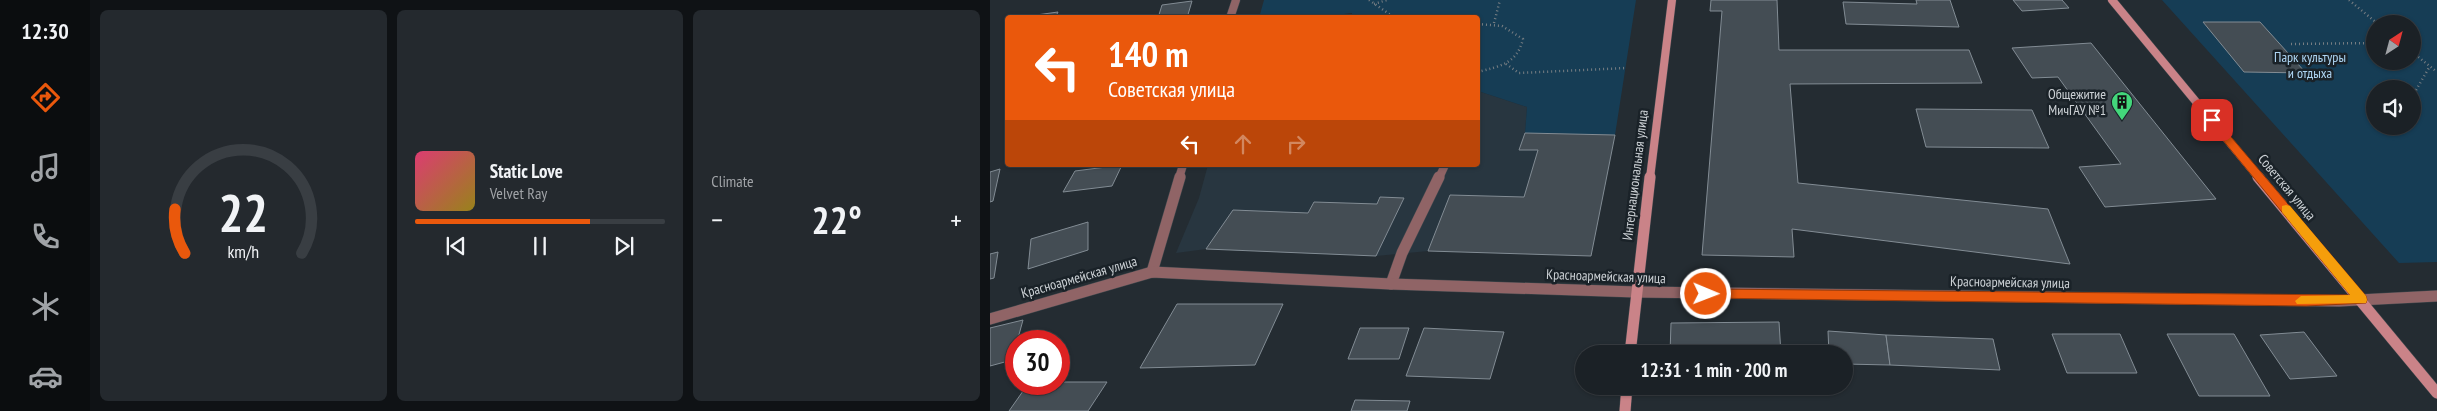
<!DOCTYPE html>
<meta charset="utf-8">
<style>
:root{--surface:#1b2126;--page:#24292e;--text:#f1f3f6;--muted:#a0a3a7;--line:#393e43;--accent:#ea580c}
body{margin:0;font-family:"PT Sans Narrow",sans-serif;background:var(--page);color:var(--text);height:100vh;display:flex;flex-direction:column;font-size:19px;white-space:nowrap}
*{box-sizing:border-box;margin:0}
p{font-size:16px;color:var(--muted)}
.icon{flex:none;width:28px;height:28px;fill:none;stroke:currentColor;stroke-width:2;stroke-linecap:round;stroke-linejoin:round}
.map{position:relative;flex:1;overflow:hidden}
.sheet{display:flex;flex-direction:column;gap:10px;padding:10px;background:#0f1215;width:900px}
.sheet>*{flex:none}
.top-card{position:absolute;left:15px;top:15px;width:475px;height:152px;border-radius:5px;box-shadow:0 1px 4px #0004,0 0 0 1px var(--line);background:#ea580c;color:#fff;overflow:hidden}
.needle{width:32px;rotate:36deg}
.controls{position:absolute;left:1376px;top:15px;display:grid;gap:10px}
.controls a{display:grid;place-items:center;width:55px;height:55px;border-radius:50%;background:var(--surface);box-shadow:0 1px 4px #0004,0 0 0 1px var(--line);font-size:25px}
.speed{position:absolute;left:15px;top:330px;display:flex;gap:10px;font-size:25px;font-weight:700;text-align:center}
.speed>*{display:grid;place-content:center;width:65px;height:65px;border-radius:50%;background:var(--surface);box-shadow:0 1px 4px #0004,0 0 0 1px var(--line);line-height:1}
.speed .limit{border:8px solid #d22;background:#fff;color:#111}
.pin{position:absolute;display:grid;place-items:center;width:42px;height:42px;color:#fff;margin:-21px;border-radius:10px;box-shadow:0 2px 8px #0006}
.me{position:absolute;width:55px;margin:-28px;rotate:91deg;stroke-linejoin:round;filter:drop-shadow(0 0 4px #0008)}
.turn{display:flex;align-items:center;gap:18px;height:105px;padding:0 20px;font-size:22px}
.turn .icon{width:65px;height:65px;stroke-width:2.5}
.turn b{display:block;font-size:35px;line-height:42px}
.lanes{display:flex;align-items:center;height:48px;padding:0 20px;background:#0003;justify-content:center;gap:25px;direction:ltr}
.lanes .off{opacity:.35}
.big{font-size:38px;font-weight:800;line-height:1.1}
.sheet .widget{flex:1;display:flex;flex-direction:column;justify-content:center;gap:8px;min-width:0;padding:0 18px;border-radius:8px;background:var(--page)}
.sheet .dial{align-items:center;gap:0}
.dial svg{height:130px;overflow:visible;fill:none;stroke:var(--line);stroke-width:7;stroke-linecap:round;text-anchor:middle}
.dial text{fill:var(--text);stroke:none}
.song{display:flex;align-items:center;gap:15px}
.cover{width:60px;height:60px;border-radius:8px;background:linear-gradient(135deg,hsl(340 70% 55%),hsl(50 70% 35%))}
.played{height:5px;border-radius:2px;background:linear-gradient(90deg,var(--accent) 70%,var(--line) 70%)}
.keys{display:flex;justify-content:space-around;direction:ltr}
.heat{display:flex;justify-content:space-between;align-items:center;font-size:28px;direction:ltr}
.sheet .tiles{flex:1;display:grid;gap:10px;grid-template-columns:repeat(3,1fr)}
.trip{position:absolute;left:585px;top:345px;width:278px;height:50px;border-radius:25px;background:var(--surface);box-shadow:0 1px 4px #0004,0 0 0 1px var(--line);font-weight:800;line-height:50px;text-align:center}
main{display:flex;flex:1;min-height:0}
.dock{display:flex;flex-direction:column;width:90px;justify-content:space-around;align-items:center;background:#0b0d0f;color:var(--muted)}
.dock .icon{width:35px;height:35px}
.dock .active{color:var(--accent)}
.dock b{font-size:22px;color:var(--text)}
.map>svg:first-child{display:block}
.built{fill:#283640}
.green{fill:#163d55;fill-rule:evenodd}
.building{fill:#444d54;stroke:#828c94}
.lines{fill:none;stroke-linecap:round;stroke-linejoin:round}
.lane-far1-casing{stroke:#3f474c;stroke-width:9}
.lane-casing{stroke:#3f474c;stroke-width:12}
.street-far1-casing{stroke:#3f474c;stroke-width:9}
.street-casing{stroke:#3f474c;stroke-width:12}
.secondary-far1-casing{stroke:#3f474c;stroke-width:9}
.secondary-casing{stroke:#3f474c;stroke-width:12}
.path{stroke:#777e83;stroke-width:2.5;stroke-dasharray:1 3;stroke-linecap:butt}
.lane-far1{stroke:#906466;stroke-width:8}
.lane{stroke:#906466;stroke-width:11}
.street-far1{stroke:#906466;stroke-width:8}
.street{stroke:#906466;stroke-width:11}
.secondary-far1{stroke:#ca8388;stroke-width:8}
.secondary{stroke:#ca8388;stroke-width:11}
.route{fill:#ea580c;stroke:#983908}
.slow{fill:#f59e0b}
.labels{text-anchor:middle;stroke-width:5;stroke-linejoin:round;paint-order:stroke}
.park-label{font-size:14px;fill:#afd7f5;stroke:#1a2228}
.poi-label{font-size:14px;fill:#cdd2d6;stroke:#1a2228;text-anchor:end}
.street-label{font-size:14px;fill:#cdd2d6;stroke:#1a2228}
</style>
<main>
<nav class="dock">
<b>12:30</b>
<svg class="icon active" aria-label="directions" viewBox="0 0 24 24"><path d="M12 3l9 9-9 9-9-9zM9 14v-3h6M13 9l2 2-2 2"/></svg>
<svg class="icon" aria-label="music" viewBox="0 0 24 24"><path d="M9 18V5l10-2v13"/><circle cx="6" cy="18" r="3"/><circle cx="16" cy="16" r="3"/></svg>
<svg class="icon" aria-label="phone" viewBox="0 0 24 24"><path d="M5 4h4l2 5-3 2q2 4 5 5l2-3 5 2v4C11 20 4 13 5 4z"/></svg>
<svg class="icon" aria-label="climate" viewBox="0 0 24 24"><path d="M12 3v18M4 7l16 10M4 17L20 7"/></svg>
<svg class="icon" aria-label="car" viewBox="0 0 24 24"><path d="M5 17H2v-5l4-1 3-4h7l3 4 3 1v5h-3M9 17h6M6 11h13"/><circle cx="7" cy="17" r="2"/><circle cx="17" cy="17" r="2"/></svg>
</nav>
<section class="sheet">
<div class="tiles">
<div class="widget dial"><svg viewBox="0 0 100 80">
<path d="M14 69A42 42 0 1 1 86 69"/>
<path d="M14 69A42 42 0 0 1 8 42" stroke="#ea580c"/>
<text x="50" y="56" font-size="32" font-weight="700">22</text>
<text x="50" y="72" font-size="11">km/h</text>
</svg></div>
<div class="widget">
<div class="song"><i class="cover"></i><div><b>Static Love</b><p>Velvet Ray</p></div></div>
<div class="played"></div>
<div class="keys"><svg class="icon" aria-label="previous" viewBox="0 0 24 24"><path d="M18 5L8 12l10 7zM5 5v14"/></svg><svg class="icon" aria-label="pause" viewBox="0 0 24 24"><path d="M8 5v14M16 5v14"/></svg><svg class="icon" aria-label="next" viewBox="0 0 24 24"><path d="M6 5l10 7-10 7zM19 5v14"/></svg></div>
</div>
<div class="widget"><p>Climate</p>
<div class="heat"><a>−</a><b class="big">22°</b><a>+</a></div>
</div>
</div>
</section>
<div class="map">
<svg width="1447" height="411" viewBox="0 0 1447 411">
<rect width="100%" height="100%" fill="#242c32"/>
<polygon class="built" points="488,91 537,107 535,133 625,135 601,256 438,251 386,256 216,249 186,253 209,198 218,165 488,165"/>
<g class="green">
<polygon points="274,0 646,0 625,135 535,133 537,107 488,91 488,18 361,17 362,13 322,18 269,18"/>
<path d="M 1172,0 L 1447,0 L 1447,262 L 1409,263 ZM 1385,24 L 1422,24 L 1422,61 L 1385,61 ZM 1385,89 L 1422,89 L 1422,126 L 1385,126 Z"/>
</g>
<g class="building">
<polygon points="721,0 787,0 789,50 979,50 992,83 800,84 808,183 1058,209 1080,264 802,229 804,257 712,255 732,11 720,11"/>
<polygon points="926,0 960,0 969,27 856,24 853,2 927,4"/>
<polygon points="1023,0 1072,0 1079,8 1032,11"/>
<polygon points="202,1 197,18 168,18 172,5"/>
<polygon points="68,12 65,18 39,18 39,16"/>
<polygon points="1213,22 1270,22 1316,73 1254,72"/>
<polygon points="1101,43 1226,199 1115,207 1089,167 1131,164 1068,77 1042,78 1022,48"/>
<polygon points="926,109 1042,110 1059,148 936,147"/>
<polygon points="535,133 625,135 601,256 438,251 460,195 534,197 548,150 529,150"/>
<polygon points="132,165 122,186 73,192 85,171"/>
<polygon points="10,169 3,201 0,202 0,172"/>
<polygon points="390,197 414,198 386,256 216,249 243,210 318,213 324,202 387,204"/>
<polygon points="98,222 98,250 38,269 41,239"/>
<polygon points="8,252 4,278 0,279 0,254"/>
<polygon points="187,304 293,304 265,365 150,368"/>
<polygon points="33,320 22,360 0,366 0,328"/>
<polygon points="789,322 791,354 680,354 681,323"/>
<polygon points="370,328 419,328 409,359 358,359"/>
<polygon points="434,328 514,332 500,379 416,376"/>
<polygon points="838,331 896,335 900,365 854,364 854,354 839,354"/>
<polygon points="1314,332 1347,376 1300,379 1270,335"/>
<polygon points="1062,334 1130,334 1147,373 1077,373"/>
<polygon points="1177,334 1244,334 1280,396 1209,396"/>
<polygon points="896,335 1003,339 1010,370 900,365"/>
<polygon points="69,382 117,382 98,411 19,411 38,384 69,384"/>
<polygon points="365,400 420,401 417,411 361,411"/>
</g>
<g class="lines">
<g class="lane-far1-casing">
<polyline id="lane-far1" points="449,178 455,165"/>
</g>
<g class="lane-casing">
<polyline id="lane" points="401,284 412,253 449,177"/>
</g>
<g class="street-far1-casing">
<g id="street-far1">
<polyline points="240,18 246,0"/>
<polyline points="189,178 193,165"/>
</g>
</g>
<g class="street-casing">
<g id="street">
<polyline points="162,272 190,177"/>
<polyline points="0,319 162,272 401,284 646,292 1349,301 1447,296"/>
</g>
</g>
<g class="secondary-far1-casing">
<g id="secondary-far1">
<polyline points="1122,0 1269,178"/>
<polyline points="660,178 682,0"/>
</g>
</g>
<g class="secondary-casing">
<g id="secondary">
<polyline points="1268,177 1447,393"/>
<polyline points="640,354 660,177"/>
<polyline points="635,411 637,386"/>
</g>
</g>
<g class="path">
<polyline points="379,0 405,18"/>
<polyline points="1359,0 1388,24"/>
<polyline points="384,4 397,0"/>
<polyline points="504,23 510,0"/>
<path d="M 488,24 L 512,26 L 533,39 C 527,64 510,66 488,72"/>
<polyline points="1301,44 1385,43"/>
<polyline points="1422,52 1447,72"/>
<polyline points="516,64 529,73 636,68"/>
<polyline points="1422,97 1440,66"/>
</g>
<use href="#lane-far1" class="lane-far1"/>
<use href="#lane" class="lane"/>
<use href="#street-far1" class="street-far1"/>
<use href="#street" class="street"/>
<use href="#secondary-far1" class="secondary-far1"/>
<use href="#secondary" class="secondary"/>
</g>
<polygon class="route" points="1222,117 1225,118 1376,296 1377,300 1376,303 1316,306 716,298 710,294 716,289 1360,295 1218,122 1217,120"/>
<polygon class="slow" points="1296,205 1300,206 1376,296 1377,300 1376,303 1307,304 1305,301 1311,296 1360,295 1292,212 1292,206"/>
<defs>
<g id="building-pin" transform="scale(1.125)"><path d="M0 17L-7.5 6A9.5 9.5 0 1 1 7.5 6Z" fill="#43d77b" stroke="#1a2228"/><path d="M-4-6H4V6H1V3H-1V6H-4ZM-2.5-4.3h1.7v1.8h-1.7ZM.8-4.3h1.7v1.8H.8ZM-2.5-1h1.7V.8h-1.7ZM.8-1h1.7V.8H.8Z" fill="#111"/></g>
</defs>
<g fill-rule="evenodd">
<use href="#building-pin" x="1132" y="102"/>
</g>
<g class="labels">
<g class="park-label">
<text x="1320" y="62">Парк культуры<tspan x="1320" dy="16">и отдыха</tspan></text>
</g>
<g class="poi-label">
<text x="1116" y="99">Общежитие<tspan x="1116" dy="16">МичГАУ №1</tspan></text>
</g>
<g class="street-label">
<text transform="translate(645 175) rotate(-83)" y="5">Интернациональная улица</text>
<text transform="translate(1297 187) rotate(50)" y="5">Советская улица</text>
<text transform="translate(616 276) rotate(2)" y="5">Красноармейская улица</text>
<text transform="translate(89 277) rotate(-16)" y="5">Красноармейская улица</text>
<text transform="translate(1020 282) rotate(1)" y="5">Красноармейская улица</text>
</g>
</g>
</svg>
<div class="controls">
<a><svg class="needle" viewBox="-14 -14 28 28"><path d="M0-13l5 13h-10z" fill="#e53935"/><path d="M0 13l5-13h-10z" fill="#a0a3a7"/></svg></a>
<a><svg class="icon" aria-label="sound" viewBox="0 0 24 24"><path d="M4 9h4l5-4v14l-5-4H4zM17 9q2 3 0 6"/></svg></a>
</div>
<div class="speed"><div class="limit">30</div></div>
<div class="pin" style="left:1222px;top:120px;background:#d93025"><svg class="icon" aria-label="arrive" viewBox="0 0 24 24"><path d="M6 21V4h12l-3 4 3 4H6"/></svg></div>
<svg class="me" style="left:716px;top:294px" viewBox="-20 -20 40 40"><circle r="17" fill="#ea580c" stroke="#fff" stroke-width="3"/><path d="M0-11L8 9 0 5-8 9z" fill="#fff"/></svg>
<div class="trip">12:31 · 1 min · 200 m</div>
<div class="top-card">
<div class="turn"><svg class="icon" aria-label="left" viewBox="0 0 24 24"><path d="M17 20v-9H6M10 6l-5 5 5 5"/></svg><div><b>140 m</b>Советская улица</div></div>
<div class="lanes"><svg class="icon" aria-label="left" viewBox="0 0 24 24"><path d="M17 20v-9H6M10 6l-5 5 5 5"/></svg><svg class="icon off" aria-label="ahead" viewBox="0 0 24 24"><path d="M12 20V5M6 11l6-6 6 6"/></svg><svg class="icon off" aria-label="right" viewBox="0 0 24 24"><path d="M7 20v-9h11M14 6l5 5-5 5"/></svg></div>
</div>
</div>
</main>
